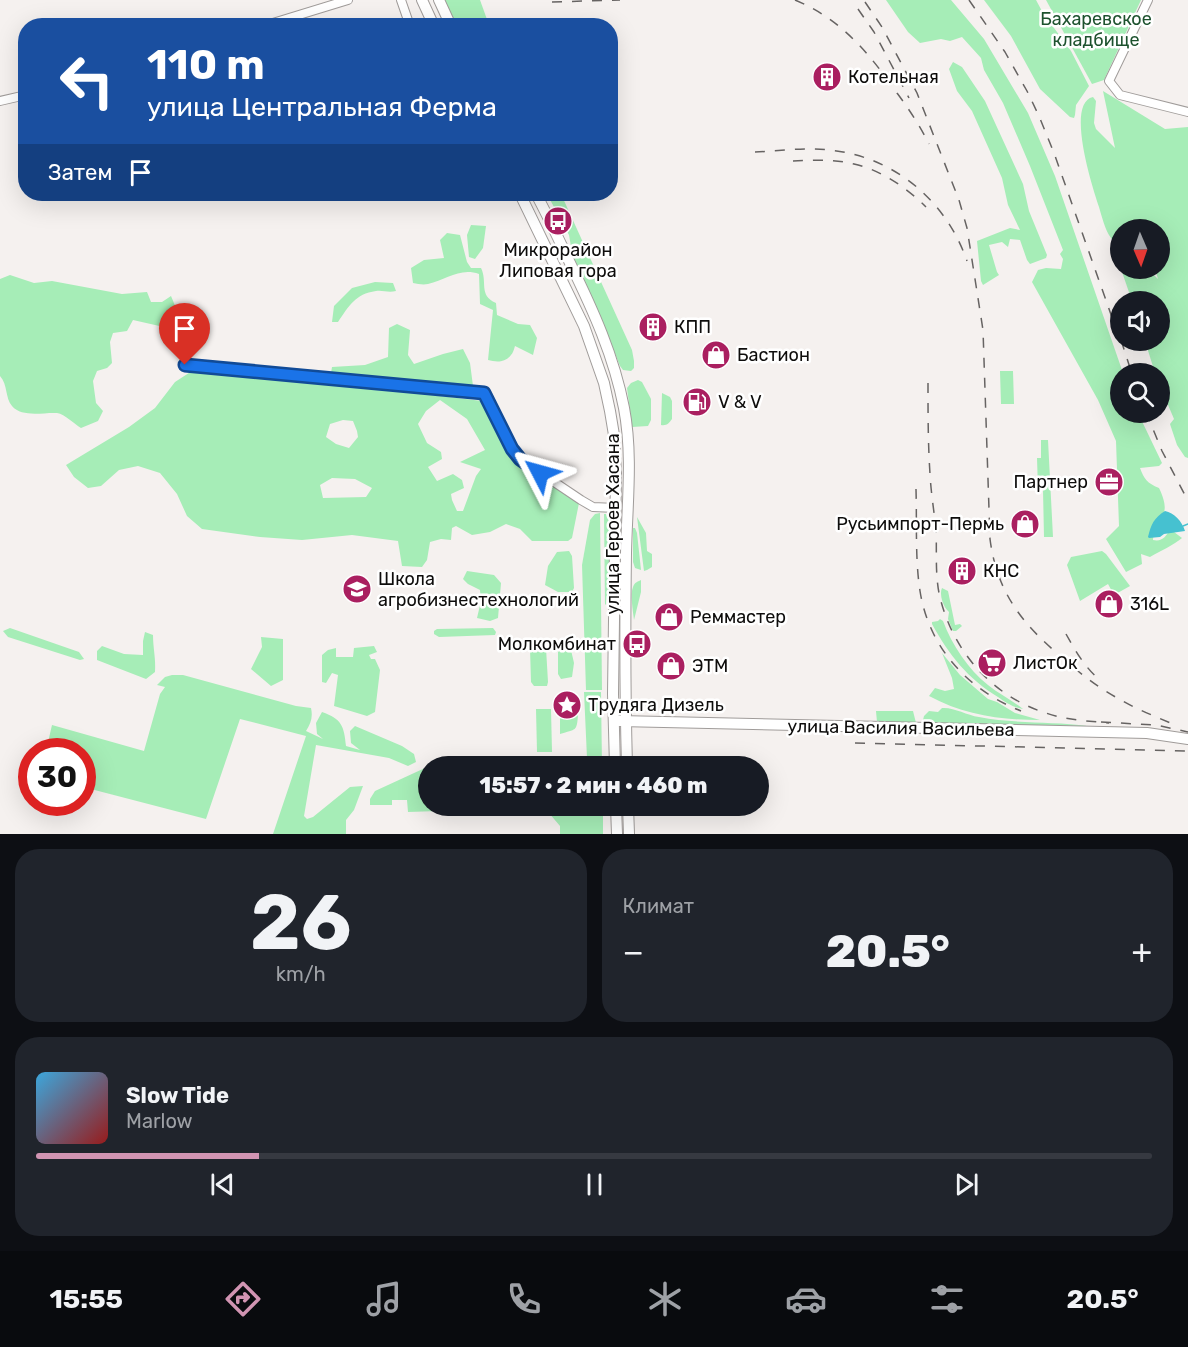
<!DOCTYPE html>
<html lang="ru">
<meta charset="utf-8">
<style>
:root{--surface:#171b24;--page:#20242c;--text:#f1f3f6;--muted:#9ea1a6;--line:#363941;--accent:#d194b2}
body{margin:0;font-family:Rubik,sans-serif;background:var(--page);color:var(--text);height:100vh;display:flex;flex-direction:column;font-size:22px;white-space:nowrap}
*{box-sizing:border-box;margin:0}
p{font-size:20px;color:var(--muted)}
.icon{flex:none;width:33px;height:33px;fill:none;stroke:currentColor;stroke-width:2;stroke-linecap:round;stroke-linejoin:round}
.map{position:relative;height:834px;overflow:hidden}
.sheet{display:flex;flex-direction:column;gap:15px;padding:15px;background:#0d0f14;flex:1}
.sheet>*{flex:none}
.banner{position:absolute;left:18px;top:18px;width:600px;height:183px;border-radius:24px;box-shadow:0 6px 24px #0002;background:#1a4fa0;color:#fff;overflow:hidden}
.needle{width:39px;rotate:178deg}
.fabs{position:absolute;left:1110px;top:219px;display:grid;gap:12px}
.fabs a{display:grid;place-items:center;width:60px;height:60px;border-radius:50%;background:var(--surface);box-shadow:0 6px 24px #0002;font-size:30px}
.speed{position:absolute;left:18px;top:738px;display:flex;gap:12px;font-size:30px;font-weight:700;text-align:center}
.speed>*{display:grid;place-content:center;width:78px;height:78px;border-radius:50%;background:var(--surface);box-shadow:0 6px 24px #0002;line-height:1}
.speed .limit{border:9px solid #d22;background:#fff;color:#111}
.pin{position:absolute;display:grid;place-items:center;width:51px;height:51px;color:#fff;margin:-62px -26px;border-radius:50% 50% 50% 0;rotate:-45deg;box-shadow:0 0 6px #0007}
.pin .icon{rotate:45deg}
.me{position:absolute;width:66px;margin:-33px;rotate:309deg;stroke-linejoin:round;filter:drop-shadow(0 0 4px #0008)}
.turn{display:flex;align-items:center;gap:21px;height:126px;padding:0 30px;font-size:27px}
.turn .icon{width:78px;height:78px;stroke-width:2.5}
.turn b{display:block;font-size:42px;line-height:51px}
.then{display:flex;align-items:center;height:57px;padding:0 30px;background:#0003;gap:12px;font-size:22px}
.big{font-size:45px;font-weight:800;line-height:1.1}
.sheet .widget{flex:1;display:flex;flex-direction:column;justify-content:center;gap:9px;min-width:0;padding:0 21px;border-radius:24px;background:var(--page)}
.sheet .dial{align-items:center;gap:0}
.dial b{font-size:78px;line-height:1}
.song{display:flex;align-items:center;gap:18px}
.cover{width:72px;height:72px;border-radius:9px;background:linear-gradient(135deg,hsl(200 70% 55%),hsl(0 70% 35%))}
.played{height:6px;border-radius:3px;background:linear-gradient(90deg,var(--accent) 20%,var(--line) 20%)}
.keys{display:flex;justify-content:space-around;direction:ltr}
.heat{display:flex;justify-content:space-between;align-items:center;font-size:33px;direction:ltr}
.sheet .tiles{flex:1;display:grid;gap:15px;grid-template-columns:1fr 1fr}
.widget:last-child{grid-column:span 2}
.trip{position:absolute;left:418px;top:756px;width:351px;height:60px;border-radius:30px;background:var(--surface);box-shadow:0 6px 24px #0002;font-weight:800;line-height:60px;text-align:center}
.dock{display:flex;height:96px;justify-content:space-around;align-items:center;background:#090b0e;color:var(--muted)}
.dock .icon{width:42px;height:42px}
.dock .selected{color:var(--accent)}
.dock b{font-size:27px;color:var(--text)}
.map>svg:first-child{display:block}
.green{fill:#a6edb7;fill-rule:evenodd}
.water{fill:#46c1d0}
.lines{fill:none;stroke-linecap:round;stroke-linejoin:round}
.stream{stroke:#46c1d0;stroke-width:1.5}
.minor-casing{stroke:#a09c9a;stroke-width:10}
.major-casing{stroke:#a09c9a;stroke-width:12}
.minor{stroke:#fff;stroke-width:8}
.major{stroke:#fff;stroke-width:10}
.rail{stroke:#666362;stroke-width:1.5;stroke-dasharray:10 10;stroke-linecap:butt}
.route-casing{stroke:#114b97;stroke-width:15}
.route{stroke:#1a73e8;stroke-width:10}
.labels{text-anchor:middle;stroke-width:5;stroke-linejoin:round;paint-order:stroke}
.park-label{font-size:18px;fill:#1d522e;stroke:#fff}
.poi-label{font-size:18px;fill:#0e0d0c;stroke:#fff;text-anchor:start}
.street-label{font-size:18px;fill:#0e0d0c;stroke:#fff}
</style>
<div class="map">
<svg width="1188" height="834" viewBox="0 0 1188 834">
<rect width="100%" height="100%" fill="#f5f1ef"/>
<g class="green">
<polygon points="444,0 480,0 489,25 457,25"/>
<path d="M 886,0 L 951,0 L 984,39 L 1028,113 L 1055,176 L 1123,373 L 1120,374 L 1120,412 L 1138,413 L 1162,463 L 1159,466 L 1140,468 C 1144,479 1147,483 1159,488 C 1174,519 1155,516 1153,540 C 1162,542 1166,537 1170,529 L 1182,538 C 1174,545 1160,551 1150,557 L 1141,554 L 1142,564 L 1126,572 L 1106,539 L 1119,526 L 1116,441 L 1098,400 L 1032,282 L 1038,270 L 1046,268 L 1061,269 L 1063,259 L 1060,254 L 1063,250 L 1030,166 L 1003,103 L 984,70 L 981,58 L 962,37 L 950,41 L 941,39 L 920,43 L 908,32 Z"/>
<polygon points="984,0 1036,0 1043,13 1071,51 1089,86 1076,105 1075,115 1074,118 1070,117 1040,89 1011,36"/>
<polygon points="1046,0 1141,0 1104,80 1092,84"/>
<polygon points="953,62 962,67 985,101 1023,184 1029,211 1047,255 1046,258 1030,264 1027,260 1020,240 1010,239 1008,247 1002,242 989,245 997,272 999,275 983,285 981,281 977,241 1010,228 1020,230 1008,205 1002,178 972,111 957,91 949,69"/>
<path d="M 1103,91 L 1165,129 L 1188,127 L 1188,458 L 1185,457 L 1177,445 L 1170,424 L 1174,419 L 1160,386 L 1160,374 L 1155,373 L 1145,341 L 1160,340 L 1160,302 L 1132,301 L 1121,269 L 1150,269 L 1151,272 L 1158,279 L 1155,269 L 1160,268 L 1160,230 L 1120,230 L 1120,248 C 1117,245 1113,242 1111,238 C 1105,230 1102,217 1099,207 C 1093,189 1065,103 1093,97 L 1096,101 L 1094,123 L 1096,129 L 1115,148 Z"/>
<polygon points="547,194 561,194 632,350 634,361 634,368 631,371 623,370 620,366 598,311 573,258 569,235"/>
<polygon points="471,225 486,226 483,248 475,259 469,257 467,235"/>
<path d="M 447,233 L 460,235 L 467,262 L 471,268 L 481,268 C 488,282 478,295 496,303 L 497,315 L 518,324 L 530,325 L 537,338 L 533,355 L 515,346 C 514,349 513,353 511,355 C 505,363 496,362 488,360 L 493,310 L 480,304 L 479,274 C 460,267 446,280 428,284 C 423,285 418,284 413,283 L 411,268 L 424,260 L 444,258 L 440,240 Z"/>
<path d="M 10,275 L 34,283 L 52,281 L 122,294 L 147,292 L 151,302 L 162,302 L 171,296 L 176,308 L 177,330 L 133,320 L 127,331 L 113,333 L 110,342 L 112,363 L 107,368 L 97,371 L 93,381 L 96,403 L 103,411 L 98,421 L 81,428 C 74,424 65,414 57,413 C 44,412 22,418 12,406 C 5,398 8,385 0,376 L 0,279 Z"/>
<path d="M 375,282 L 393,283 L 396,291 C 388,293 383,290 376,291 C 355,294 349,306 338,322 L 332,322 L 334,306 L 352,288 Z"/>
<polygon points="397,324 410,330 408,355 414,364 443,354 463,349 470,363 473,386 466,389 333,377 331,373 332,367 365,365 388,357 389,328"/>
<path d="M 195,369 L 250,373 L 482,401 L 501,432 L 520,459 L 579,503 L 572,538 L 568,541 L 532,541 L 520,529 L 506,524 L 490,532 L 472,535 L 456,526 L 452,528 L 451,540 L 441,539 L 430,542 L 427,560 L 422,567 L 402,566 L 398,541 L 352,535 L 302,540 L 260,537 L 202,529 L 187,516 L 177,494 L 160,473 L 138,466 L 119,470 L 101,486 L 88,488 L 74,477 L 66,465 L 129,427 L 155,408 L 175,382 ZM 440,400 L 467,419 L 485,450 L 460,462 L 481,469 L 476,476 L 463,511 L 457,511 L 452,500 L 451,494 L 464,488 L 462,480 L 453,474 L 437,481 L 428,467 L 442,459 L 441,452 L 427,443 L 418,424 L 426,411 ZM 343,420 L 353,421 L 357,431 L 358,437 L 349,448 L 336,444 L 326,437 L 330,424 ZM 332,478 L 355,479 L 372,488 L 366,497 L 323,498 L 320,485 Z"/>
<polygon points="1000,371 1013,371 1014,404 1001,404"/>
<polygon points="638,380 642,382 651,399 651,420 648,426 632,427 627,388 631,383"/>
<path d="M 662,393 L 670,397 L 672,401 L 672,419 C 669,423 667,426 661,425 Z"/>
<polygon points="1041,440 1048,440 1053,537 1044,537 1043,490 1038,489 1037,458 1041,458"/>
<polygon points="600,513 602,690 586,690 582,565 590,520 595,514"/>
<polygon points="604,514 606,514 609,520 609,579 606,604 605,605"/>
<polygon points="637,517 646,533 647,551 652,554 652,567 647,570 644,571"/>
<polygon points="633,528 635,528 637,533 641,570 635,568 633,562"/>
<polygon points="569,551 572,556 574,588 572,592 558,592 545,585 548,566 557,552"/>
<polygon points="1102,551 1106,554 1130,586 1114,595 1108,584 1080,601 1067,565 1071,557"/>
<polygon points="467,571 494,575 501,583 498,618 490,621 477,618 481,601 480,590 468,584 463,579"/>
<path d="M 641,580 L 641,592 L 634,620 C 633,612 630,594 633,587 C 635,582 637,582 641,580 Z"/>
<path d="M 942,588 L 948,591 L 955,625 L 960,624 L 962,626 L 956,631 L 953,631 L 948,619 L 949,612 C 943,607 939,594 942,588 Z"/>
<path d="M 940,619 L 943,621 C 952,645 968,669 988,685 C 999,694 1012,700 1023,709 C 1014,708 1005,702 998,697 C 968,679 949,655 932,624 L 932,622 L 938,621 Z"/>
<polygon points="10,628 79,652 84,659 80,660 8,637 3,631"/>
<polygon points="493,628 496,632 495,635 439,637 434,634 434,631 437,629"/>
<path d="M 145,632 L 153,635 C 153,648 156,659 155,672 L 146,679 L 97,660 L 97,651 L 102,646 L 124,654 L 143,655 L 143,641 Z"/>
<polygon points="261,637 283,639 283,680 271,686 251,669 262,647"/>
<polygon points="515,642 542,644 546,648 548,682 547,686 534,686 531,682 530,648 528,647 508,647 506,644"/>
<polygon points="374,646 377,652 369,655 371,659 375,659 380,670 375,712 367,716 334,706 338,675 332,673 326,683 322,682 322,655 328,650 336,648 336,657 353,657 354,648"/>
<polygon points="564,649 571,650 574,663 572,677 561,679 558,674 558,652"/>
<path d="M 942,653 L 960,675 L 988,699 L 997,702 L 1015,713 L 1040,720 C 1001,720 964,715 929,696 L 935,688 L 945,691 L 954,689 L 952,678 Z"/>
<path d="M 172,675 L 183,675 L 296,706 L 311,708 C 313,717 311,723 306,731 L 323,739 L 317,734 L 316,723 L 322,712 C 342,719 344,726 346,746 L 360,750 L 351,743 L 350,731 L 355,726 L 402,746 L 414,754 L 416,762 L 408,766 L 389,758 L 316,745 L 304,816 L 307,819 L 313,817 L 350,787 L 363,786 L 354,810 L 346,820 L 346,834 L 273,834 L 306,736 L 240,719 L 206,819 L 83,787 L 82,752 L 46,751 L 52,725 L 144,751 L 160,694 L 165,687 L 157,685 L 165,677 Z"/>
<polygon points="584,692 601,692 602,766 513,766 513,761 515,758 587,758"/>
<path d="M 942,708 C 954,707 966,715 979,717 C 1015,724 1052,721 1088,726 L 929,724 L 923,720 L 924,716 L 929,711 L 938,712 Z"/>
<polygon points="536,709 551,709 552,752 537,752"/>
<path d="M 570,711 L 578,714 C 577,732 576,729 560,734 L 560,712 Z"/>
<polygon points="876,711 913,711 916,723 877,722"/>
<polygon points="504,761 507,764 507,766 429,766 429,806 439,806 439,811 408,812 407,800 392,800 392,805 370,805 370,799 375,791 438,762"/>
<polygon points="543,806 603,806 603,834 560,834 560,826"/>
</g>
<path class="water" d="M 1165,511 C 1174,513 1182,521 1185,531 L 1164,534 L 1160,537 L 1149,538 L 1148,537 C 1151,524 1154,518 1165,511 Z"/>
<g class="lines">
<polyline class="stream" points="1183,526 1188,524"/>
<g class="minor-casing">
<g id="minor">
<polyline points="401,0 410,26"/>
<polyline points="1148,0 1109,81 1120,95 1188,112"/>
<polyline points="263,26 348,0"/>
<polyline points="0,101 26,95"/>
<polyline points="185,365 484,393 512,449 520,459 581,500 593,507 616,508"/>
</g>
</g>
<g class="major-casing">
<g id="major">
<polyline points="422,0 434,26"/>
<polyline points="439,0 451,26"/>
<polyline points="520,194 584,326 604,383 610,411 614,435 616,474 613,694 615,766"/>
<path d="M 536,194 C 548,216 559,240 570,263 C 593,310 614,356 624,408 C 633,455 627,505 626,553 C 625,624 625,695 627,766"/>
<polyline points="619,721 1147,733 1188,739"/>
<polyline points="616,806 617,834"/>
<polyline points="628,806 629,834"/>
</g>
</g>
<use href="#minor" class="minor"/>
<use href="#major" class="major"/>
<g class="rail">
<path d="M 795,0 C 841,19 869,53 897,93 C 909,109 920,126 929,144"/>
<polyline points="969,0 1005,52 1027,91 1039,116 1054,153 1120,340"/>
<polyline points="552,2 620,0"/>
<path d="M 865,2 L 882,27 L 917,93 L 959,200 L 967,228 L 983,330 L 990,539 C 997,594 1024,626 1065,660 C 1082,675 1100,689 1121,700 C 1138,710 1157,717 1175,725"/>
<polyline points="858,9 874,32 909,98"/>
<path d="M 755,152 C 779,151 804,147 829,150 C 893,156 946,200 967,261"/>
<path d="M 793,161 C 813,160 834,159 854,164 C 881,170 907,188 926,207"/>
<polyline points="1121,340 1132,374"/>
<path d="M 928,383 C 928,413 928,444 930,474 C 931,493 934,511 936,529 C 937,550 935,572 939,593 C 951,649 991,696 1046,713 C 1066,720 1088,721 1109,723"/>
<polyline points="1146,412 1162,451 1188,501"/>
<path d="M 916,489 C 917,522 915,559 920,591 C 929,648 968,690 1021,711"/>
<path d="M 1066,634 C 1075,650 1085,668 1100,680"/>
<polyline points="1101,722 1156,725 1188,732"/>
<polyline points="855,743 1188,751"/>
</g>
</g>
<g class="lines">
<g class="route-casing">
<polyline id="route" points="185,365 484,393 512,449 520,459 540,473"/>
</g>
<use href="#route" class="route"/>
</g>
<defs>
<g id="building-disc" transform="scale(1.5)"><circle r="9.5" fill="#aa1f60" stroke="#fff"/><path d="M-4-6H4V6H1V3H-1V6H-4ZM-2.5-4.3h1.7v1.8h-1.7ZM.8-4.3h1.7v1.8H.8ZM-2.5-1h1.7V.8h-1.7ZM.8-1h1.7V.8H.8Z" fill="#fff"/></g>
<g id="bus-disc" transform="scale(1.5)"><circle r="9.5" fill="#aa1f60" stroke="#fff"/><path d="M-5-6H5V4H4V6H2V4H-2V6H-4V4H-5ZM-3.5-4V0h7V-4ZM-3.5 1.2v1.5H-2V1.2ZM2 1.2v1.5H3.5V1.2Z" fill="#fff"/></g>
<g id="shop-disc" transform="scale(1.5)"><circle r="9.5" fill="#aa1f60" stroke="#fff"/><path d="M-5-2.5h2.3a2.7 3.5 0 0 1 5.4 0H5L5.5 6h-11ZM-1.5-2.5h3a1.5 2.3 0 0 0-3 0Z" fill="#fff"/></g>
<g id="fuel-disc" transform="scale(1.5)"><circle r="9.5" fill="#aa1f60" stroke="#fff"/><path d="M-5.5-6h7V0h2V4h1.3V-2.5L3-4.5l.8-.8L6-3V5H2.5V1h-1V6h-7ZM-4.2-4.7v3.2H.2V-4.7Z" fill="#fff"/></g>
<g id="office-disc" transform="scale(1.5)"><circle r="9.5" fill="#aa1f60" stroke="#fff"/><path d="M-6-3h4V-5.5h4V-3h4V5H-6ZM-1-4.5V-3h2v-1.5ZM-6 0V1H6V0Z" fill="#fff"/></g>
<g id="school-disc" transform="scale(1.5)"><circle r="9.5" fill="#aa1f60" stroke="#fff"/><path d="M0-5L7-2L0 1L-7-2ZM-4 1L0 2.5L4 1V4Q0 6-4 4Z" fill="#fff"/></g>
<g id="supermarket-disc" transform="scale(1.5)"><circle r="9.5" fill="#aa1f60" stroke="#fff"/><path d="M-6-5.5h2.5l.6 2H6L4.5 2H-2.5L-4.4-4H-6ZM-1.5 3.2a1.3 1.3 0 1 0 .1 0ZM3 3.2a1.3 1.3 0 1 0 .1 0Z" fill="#fff"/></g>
<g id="sight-disc" transform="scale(1.5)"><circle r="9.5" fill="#aa1f60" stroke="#fff"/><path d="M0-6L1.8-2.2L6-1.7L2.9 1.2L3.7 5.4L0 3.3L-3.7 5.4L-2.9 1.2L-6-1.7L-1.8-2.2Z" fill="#fff"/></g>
</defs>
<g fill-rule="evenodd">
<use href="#building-disc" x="827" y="77"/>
<use href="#bus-disc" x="558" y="221"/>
<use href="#building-disc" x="653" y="327"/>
<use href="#shop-disc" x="716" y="355"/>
<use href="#fuel-disc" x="697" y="402"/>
<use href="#office-disc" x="1109" y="482"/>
<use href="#shop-disc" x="1025" y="524"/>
<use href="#building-disc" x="962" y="571"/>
<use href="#school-disc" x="357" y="589"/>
<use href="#shop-disc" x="1109" y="604"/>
<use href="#shop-disc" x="669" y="617"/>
<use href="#bus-disc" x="637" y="644"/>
<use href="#supermarket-disc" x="992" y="663"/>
<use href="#shop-disc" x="671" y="666"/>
<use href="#sight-disc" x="567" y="705"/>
</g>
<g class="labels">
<g class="park-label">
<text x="1096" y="25">Бахаревское<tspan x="1096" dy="21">кладбище</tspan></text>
</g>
<g class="poi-label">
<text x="848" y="83">Котельная</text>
<text x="558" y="256" text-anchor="middle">Микрорайон<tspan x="558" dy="21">Липовая гора</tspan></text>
<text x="674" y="333">КПП</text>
<text x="737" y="361">Бастион</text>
<text x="718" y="408">V &amp; V</text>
<text x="1088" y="488" text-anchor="end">Партнер</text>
<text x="1004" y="530" text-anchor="end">Русьимпорт-Пермь</text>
<text x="983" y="577">КНС</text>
<text x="378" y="585">Школа<tspan x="378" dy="21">агробизнестехнологий</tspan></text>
<text x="1130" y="610">316L</text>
<text x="690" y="623">Реммастер</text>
<text x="616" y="650" text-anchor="end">Молкомбинат</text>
<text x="1013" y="669">ЛистОк</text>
<text x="692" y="672">ЭТМ</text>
<text x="588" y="711">Трудяга Дизель</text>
</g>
<g class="street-label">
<text transform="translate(613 524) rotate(-90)" y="6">улица Героев Хасана</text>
<text transform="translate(901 728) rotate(1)" y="6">улица Василия Васильева</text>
</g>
</g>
</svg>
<div class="fabs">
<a><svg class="needle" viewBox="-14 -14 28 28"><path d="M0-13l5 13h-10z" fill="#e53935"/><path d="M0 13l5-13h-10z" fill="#9ea1a6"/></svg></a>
<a><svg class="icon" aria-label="sound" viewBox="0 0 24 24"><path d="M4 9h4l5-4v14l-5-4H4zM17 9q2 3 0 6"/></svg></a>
<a><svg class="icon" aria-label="search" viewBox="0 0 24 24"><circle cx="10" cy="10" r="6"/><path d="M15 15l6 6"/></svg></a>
</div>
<div class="speed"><div class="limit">30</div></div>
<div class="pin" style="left:185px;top:365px;background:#d93025"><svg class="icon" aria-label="arrive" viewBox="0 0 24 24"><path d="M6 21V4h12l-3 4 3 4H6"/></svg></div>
<svg class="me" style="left:540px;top:473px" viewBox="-20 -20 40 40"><path d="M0-17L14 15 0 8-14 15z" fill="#1a73e8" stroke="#fff" stroke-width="4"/></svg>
<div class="trip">15:57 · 2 мин · 460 m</div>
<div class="banner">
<div class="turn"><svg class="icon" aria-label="left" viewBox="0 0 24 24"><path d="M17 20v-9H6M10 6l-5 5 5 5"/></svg><div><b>110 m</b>улица Центральная Ферма</div></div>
<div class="then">Затем<svg class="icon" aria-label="arrive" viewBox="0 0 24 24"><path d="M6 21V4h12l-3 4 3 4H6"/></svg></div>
</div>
</div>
<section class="sheet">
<div class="tiles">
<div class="widget dial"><b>26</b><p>km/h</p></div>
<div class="widget"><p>Климат</p>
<div class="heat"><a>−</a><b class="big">20.5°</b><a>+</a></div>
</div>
<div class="widget">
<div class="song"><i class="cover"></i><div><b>Slow Tide</b><p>Marlow</p></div></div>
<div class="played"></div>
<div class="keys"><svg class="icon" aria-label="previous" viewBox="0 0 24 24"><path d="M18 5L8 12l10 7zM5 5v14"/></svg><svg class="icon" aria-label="pause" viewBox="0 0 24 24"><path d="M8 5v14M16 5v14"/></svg><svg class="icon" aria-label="next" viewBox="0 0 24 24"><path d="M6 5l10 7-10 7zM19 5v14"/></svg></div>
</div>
</div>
</section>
<nav class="dock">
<b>15:55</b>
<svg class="icon selected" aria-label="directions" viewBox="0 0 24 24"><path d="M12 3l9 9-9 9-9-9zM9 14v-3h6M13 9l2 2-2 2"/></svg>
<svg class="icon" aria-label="music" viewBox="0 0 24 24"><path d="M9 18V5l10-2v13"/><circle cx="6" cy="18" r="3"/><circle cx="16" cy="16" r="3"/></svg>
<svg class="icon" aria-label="phone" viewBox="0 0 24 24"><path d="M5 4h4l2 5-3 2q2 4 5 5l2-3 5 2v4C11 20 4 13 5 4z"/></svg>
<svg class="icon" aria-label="climate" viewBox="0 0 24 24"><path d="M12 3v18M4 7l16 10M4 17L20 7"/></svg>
<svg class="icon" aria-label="car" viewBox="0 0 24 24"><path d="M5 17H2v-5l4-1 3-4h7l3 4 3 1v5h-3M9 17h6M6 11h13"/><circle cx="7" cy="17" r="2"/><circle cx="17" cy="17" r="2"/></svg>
<svg class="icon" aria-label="filters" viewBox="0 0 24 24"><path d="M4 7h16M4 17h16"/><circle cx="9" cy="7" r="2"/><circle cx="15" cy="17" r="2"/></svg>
<b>20.5°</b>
</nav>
